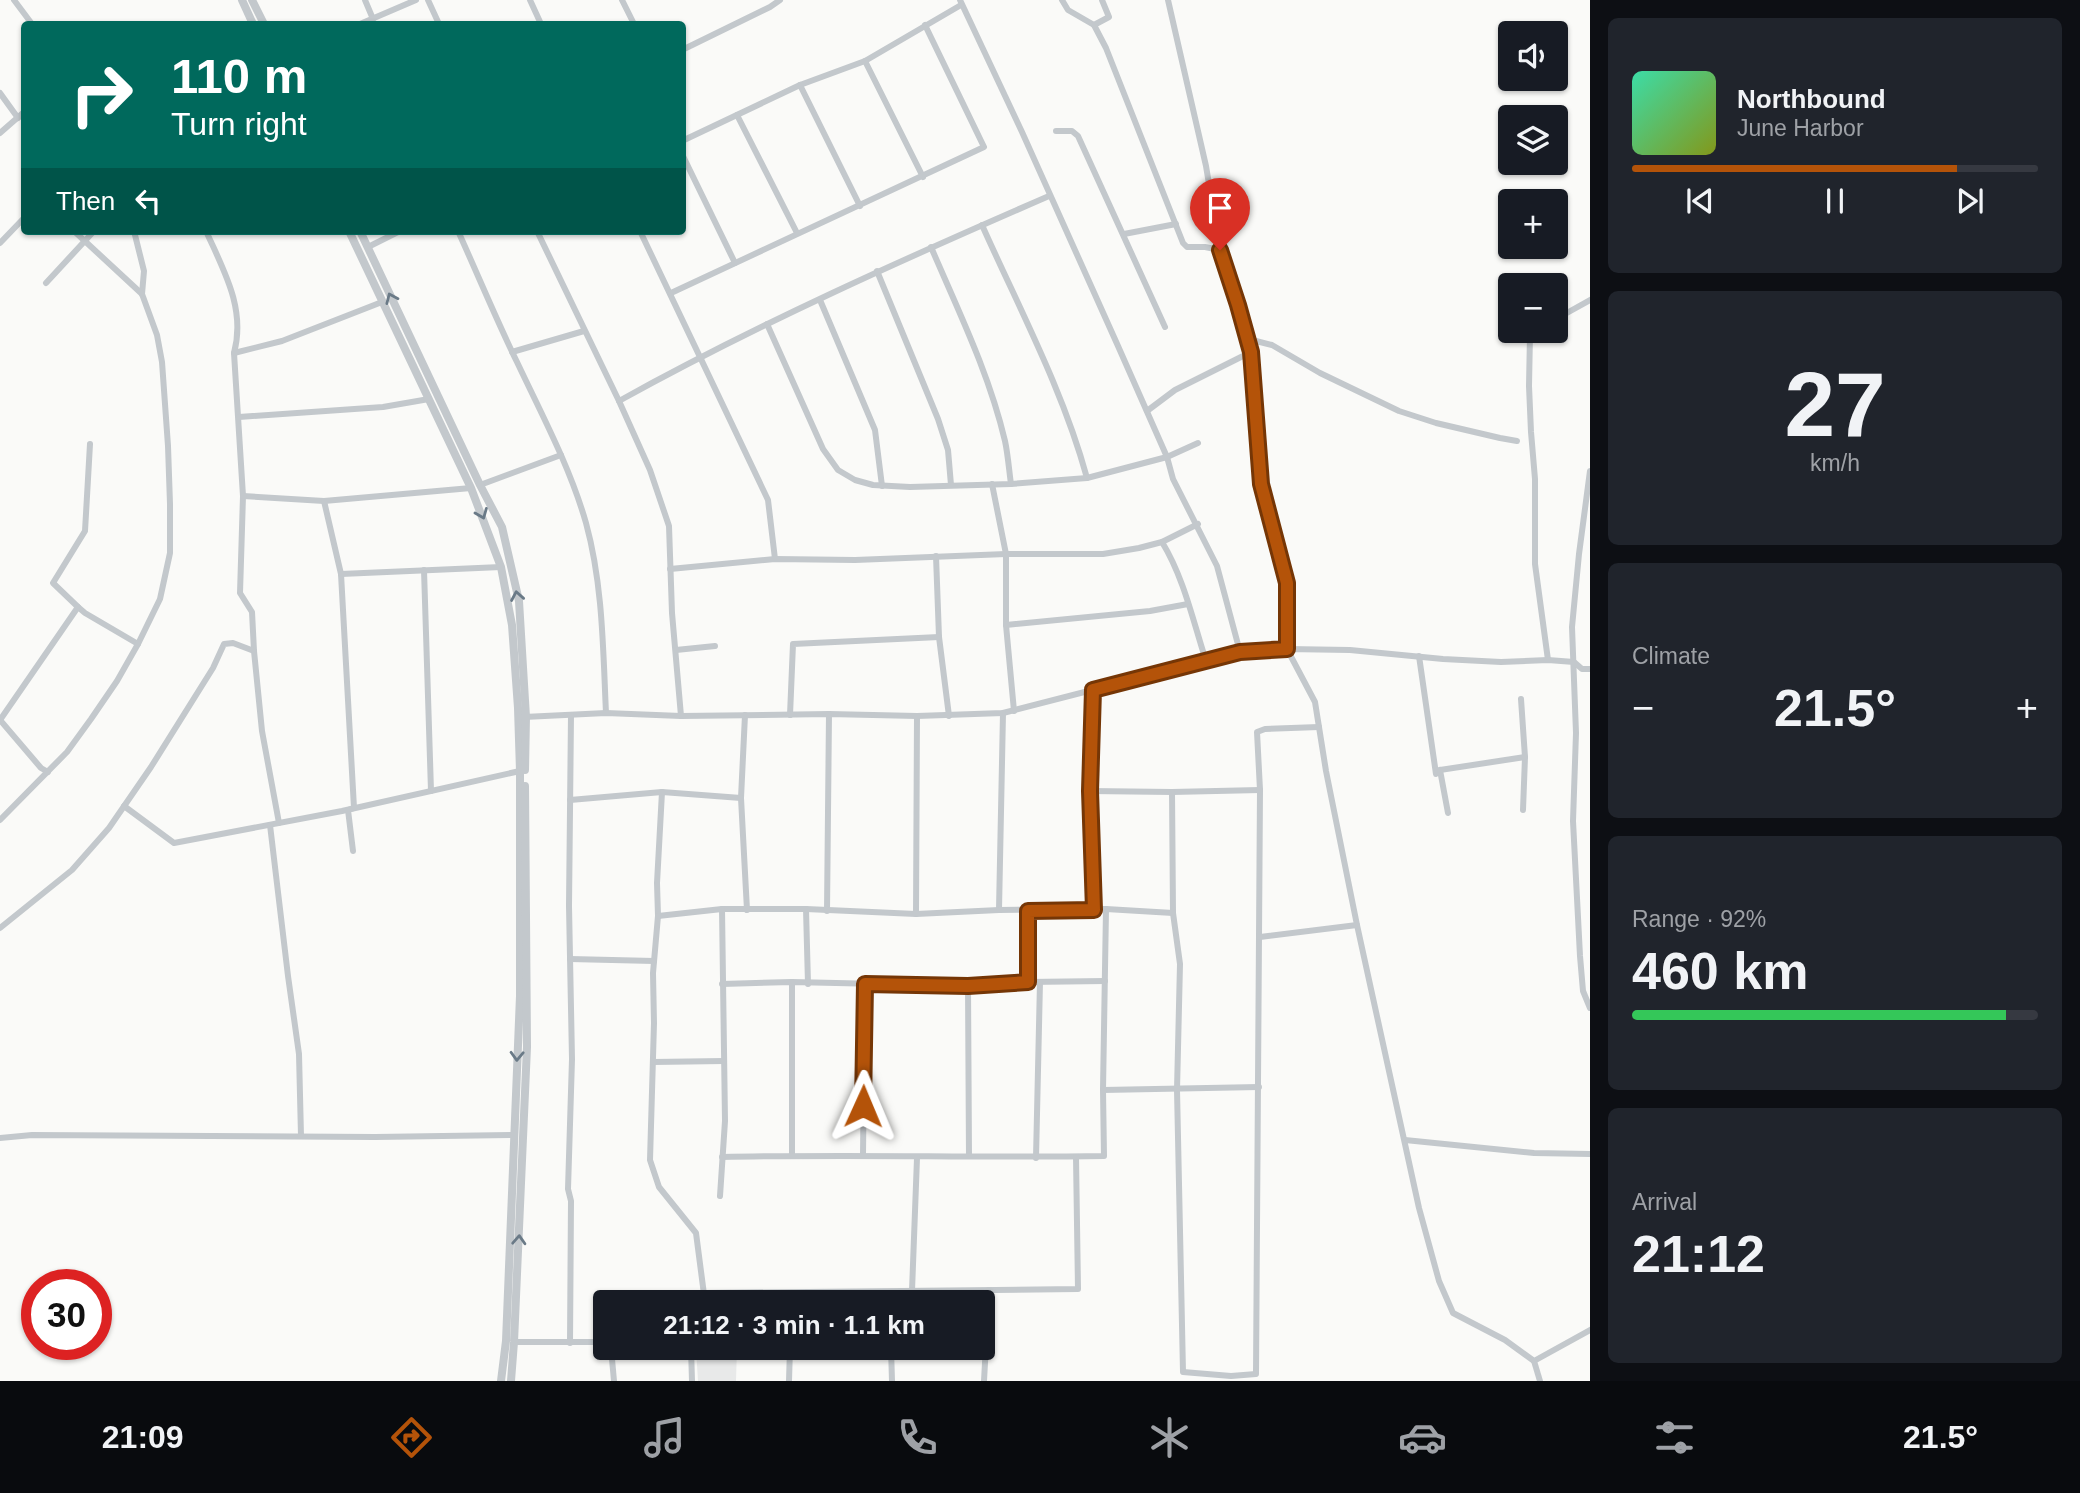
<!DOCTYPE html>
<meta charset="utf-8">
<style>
:root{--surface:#171b24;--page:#20242c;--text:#f1f3f6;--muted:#9ea1a6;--line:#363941;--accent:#b45309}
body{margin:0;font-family:Arial,sans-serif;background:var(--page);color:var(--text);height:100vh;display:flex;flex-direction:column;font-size:26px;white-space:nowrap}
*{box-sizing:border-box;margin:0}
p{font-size:23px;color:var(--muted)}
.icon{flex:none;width:38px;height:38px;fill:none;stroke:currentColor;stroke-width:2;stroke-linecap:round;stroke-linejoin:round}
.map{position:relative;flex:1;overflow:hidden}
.sheet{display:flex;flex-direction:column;gap:18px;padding:18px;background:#0d0f14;width:490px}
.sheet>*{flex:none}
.hud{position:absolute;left:21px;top:21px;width:665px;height:214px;border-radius:7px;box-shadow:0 2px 5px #0004;background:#00695c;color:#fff;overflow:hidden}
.fabs{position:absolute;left:1498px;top:21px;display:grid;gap:14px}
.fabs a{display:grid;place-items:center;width:70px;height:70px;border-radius:7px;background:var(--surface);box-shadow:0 2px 5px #0004;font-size:35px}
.speed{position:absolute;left:21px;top:1269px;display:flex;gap:14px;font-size:35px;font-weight:700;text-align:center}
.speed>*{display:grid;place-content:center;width:91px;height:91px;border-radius:50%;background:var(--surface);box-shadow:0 2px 5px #0004;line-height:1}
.speed .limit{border:10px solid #d22;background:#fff;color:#111}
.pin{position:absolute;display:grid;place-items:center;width:60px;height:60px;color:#fff;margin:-72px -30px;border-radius:50% 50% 50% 0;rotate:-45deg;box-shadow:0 0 7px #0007}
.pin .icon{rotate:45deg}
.me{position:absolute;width:77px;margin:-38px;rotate:1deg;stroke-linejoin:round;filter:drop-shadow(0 0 5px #0008)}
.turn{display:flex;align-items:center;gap:24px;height:147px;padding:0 35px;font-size:32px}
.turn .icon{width:91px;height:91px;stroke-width:2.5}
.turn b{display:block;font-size:49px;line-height:60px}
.then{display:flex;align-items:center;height:66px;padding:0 35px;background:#0003;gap:14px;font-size:26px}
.big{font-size:52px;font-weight:800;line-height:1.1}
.sheet .card{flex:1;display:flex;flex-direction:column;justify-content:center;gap:10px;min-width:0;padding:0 24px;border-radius:10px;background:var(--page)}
.sheet .dial{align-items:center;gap:0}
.dial b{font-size:91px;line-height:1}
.song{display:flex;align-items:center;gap:21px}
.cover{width:84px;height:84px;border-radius:10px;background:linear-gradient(135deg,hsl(160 70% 55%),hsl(70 70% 35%))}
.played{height:7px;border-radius:4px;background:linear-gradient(90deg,var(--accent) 80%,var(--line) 80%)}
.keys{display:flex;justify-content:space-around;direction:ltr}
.heat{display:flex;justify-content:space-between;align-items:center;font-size:38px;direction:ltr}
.charge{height:10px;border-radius:5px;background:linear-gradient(90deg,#34c759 92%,var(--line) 0)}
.trip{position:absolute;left:593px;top:1290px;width:402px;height:70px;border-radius:7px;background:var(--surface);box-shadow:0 2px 5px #0004;font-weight:800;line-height:70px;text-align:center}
.tabs{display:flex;height:112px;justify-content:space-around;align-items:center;background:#090b0e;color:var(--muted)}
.tabs .icon{width:49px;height:49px}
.tabs .current{color:var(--accent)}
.tabs b{font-size:32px;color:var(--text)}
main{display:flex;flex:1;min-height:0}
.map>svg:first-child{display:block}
.built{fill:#e8e9e9}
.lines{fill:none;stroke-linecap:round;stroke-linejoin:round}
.minor{stroke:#c3c8cc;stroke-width:6}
.tertiary{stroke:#c3c8cc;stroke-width:8}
.oneway{stroke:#6a7a87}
.route-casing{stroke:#753606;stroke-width:18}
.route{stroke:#b45309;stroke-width:12}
</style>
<main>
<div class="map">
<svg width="1590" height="1381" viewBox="0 0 1590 1381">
<rect width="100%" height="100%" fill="#fafaf8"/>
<polygon class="built" points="696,1348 737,1348 736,1381 698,1381"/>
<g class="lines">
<g class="minor">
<polyline points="14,0 32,24"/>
<polyline points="365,0 373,19"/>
<polyline points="428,0 439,24"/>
<polyline points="530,0 541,24"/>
<polyline points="622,0 634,24"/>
<polyline points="960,0 1022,132 1118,346 1167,457 1173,479 1217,566 1240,652"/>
<polyline points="1062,0 1068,10 1094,25 1106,48 1183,243 1187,247 1205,247 1220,250"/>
<polyline points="1168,0 1206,166 1220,250 1238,305 1251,352 1261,484 1288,583 1287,649 1315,702 1326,771 1357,925 1419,1208 1439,1281 1453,1313 1505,1340 1534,1361 1590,1330"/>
<polyline points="360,24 416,0"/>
<polyline points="1094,25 1109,17 1102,0"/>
<polyline points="682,50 770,7 780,0"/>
<polyline points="865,61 923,177"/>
<polyline points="800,85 860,206"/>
<polyline points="0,93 18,118"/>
<polyline points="737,115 797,233"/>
<polyline points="1056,131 1072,131 1078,136 1165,327"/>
<polyline points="0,133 24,112"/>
<polyline points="682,141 800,85 865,61 961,5"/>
<polyline points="682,154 735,263"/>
<path d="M 982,225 C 1019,308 1063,390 1087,478"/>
<polyline points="134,231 144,271 142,294"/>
<path d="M 206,231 C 224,271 246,309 234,353 L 243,496 L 240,593 L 252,612 L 254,651 L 262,731 L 279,823"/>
<path d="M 458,231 C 478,275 496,319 517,362 C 542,415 570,467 586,523 C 603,585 603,650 606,713"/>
<polyline points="537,231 619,401 650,470 669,526 672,613 681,716"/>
<polyline points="640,231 768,500 775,559"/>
<polyline points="1124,234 1176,224"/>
<polyline points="0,243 24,218"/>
<polyline points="368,247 400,231"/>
<path d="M 931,247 C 958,310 989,373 1005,441 C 1008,455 1009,470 1011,484"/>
<polyline points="877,271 938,419 948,450 951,485"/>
<polyline points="46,283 94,231"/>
<polyline points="671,293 984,147 925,25"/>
<polyline points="820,300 875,430 882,486"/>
<polyline points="1556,319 1590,300"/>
<polyline points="767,324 823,449 838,470 855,480 873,485 910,487 1011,484 1087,478 1167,457 1198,443"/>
<polyline points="1533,331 1530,334 1529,386 1531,432 1535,479 1535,564 1548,660"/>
<polyline points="1248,341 1256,341 1272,345 1320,373 1399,411 1436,423 1500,438 1517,441"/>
<polyline points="512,352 584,331"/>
<polyline points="234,353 282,341 382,302"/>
<path d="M 619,401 C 758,324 904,259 1049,196"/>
<polyline points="1147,411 1175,390 1251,352"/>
<polyline points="239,417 383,407 429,399"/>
<polyline points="1590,471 1579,554 1572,627 1576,733 1573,821 1580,956 1583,991 1590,1008"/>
<polyline points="992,484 1006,554 1006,625 1014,711"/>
<polyline points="480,485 561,455"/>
<polyline points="243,496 324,501 471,488"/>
<polyline points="324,501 341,574 354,808 348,810 353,851"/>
<path d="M 1162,542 C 1184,578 1193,621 1206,661"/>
<polyline points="936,556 939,637 949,716"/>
<polyline points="670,569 775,559 855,560 1006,554 1103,554 1139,548 1162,542 1198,524"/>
<polyline points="424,570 431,791"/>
<polyline points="341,574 501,567"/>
<polyline points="78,607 53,583 85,531 90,444"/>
<polyline points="1006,625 1150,611 1188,604"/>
<polyline points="676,650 715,646"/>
<polyline points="1419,656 1436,774 1440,770 1448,813"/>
<polyline points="1093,690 1090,791 1094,910"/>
<polyline points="1521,699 1525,757 1523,810"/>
<polyline points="745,715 741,798 747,910"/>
<polyline points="790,715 793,644 939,637"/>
<polyline points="524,717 606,713 681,716 829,714 917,716 1003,713 1240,652 1287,649 1350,650 1443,659 1501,662 1548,660 1574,662 1582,669 1590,669"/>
<polyline points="0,720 78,607 85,613 138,644"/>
<polyline points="0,720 41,768 48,772"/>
<polyline points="1440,770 1525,757"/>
<polyline points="1090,791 1172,792 1260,790"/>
<polyline points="662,792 657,883 658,916 653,973 654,1023 650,1160 659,1187 696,1233 705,1302"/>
<polyline points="1172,792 1173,913 1180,964 1177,1090 1183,1372 1231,1376 1256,1374 1260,790 1257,732 1265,729 1319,727"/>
<polyline points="570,800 662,792 741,798"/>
<polyline points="124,806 174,843 342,811 520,771"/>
<polyline points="0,820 67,752 91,719 117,681 138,644 160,599 170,553 170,504 168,446 162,362 157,335 142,294 74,231"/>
<polyline points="270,825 288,976 299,1054 301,1136"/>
<polyline points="806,909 808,984"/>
<polyline points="999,910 1003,713"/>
<polyline points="827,911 829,714"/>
<polyline points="1028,911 1028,982"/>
<polyline points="916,914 917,716"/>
<polyline points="658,916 722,909 806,909 916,914 999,910 1106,909 1173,913"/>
<polyline points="0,928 72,870 109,828 151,767 213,668 224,644 233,643 254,651"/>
<polyline points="1260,937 1357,925"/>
<polyline points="570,959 654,961"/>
<polyline points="792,982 792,1156"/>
<polyline points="722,984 792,982 968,986 1028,982 1105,981"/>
<polyline points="968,986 969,1156"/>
<polyline points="653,1062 724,1061"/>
<polyline points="1103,1090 1259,1087"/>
<polyline points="0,1138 32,1135 375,1137 514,1135"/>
<polyline points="1405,1140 1534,1153 1590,1154"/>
<polyline points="863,1155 865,984"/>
<path d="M 722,1157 C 850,1154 977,1158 1104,1156 L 1103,1090 L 1106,909"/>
<polyline points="1036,1158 1040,982"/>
<polyline points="720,1196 725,1121 722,909"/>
<polyline points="912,1291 917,1158"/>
<polyline points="705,1293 1078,1289 1076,1157"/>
<polyline points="514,1342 606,1342"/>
<polyline points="570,1343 571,1201 568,1189 572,1059 569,906 571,715"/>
<polyline points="611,1348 614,1381"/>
<polyline points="691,1348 692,1381"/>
<polyline points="891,1348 892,1381"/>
<polyline points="1534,1361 1540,1381"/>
<polyline points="789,1381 790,1348"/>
<polyline points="984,1381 989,1290"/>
</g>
<g class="tertiary">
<polyline points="242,0 253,24"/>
<polyline points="252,0 264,24"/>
<polyline points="349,231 471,488 501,567 512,625 518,708 520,771 520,996 506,1341 501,1381"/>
<polyline points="360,231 480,485 502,527 519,601 526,717 525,770"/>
<polyline points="511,1381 514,1342 527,1047 525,786"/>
</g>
</g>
<defs><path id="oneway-chevron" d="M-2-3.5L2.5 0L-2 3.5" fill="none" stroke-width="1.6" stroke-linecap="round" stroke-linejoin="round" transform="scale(1.75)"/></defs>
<g class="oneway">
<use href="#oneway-chevron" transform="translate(391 298) rotate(-114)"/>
<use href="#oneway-chevron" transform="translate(482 514) rotate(68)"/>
<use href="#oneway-chevron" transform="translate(517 596) rotate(-100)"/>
<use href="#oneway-chevron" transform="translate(517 1056) rotate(92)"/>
<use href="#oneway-chevron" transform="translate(519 1240) rotate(-87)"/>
</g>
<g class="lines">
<g class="route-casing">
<polyline id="route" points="863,1106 865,984 968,986 1028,982 1028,911 1094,910 1090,791 1093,690 1240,652 1287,649 1287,583 1261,484 1251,352 1238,305 1220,250"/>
</g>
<use href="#route" class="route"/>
</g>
</svg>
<div class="fabs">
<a><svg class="icon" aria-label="sound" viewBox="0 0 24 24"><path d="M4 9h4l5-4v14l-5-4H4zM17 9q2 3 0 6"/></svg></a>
<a><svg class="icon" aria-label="layers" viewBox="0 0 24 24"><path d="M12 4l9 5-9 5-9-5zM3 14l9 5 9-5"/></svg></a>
<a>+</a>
<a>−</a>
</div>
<div class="speed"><div class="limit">30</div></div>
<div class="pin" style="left:1220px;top:250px;background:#d93025"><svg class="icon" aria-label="arrive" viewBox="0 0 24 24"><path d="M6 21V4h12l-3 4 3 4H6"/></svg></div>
<svg class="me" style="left:863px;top:1106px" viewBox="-20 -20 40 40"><path d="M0-17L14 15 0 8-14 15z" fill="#b45309" stroke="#fff" stroke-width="4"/></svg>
<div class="trip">21:12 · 3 min · 1.1 km</div>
<div class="hud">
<div class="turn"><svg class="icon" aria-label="right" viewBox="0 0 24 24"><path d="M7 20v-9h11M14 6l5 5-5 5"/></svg><div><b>110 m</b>Turn right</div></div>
<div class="then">Then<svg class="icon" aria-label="left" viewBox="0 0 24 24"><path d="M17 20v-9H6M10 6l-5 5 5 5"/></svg></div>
</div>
</div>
<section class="sheet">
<div class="card">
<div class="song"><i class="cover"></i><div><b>Northbound</b><p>June Harbor</p></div></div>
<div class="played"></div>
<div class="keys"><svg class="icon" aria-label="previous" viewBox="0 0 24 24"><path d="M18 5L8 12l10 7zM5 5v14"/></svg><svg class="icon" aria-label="pause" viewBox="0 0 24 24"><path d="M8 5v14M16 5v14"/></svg><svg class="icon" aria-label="next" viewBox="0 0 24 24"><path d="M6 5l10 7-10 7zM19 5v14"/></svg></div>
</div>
<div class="card dial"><b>27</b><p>km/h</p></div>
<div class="card"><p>Climate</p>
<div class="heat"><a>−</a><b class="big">21.5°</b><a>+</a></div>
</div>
<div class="card"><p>Range · 92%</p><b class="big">460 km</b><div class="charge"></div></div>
<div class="card"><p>Arrival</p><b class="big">21:12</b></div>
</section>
</main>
<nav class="tabs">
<b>21:09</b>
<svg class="icon current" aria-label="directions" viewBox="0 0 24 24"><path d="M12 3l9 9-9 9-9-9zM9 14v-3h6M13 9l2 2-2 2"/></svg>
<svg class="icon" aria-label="music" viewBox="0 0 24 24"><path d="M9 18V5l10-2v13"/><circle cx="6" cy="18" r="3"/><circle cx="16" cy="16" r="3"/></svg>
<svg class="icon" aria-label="phone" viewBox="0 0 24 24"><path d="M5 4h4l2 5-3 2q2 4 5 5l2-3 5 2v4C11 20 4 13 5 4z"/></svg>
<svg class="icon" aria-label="climate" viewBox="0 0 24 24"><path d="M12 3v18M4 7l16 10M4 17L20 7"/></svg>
<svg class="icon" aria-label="car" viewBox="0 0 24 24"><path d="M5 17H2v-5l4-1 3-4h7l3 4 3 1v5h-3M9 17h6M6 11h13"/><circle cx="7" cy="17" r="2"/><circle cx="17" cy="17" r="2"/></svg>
<svg class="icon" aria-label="filters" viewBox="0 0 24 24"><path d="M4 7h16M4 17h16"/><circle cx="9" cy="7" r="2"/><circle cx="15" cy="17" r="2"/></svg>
<b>21.5°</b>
</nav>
